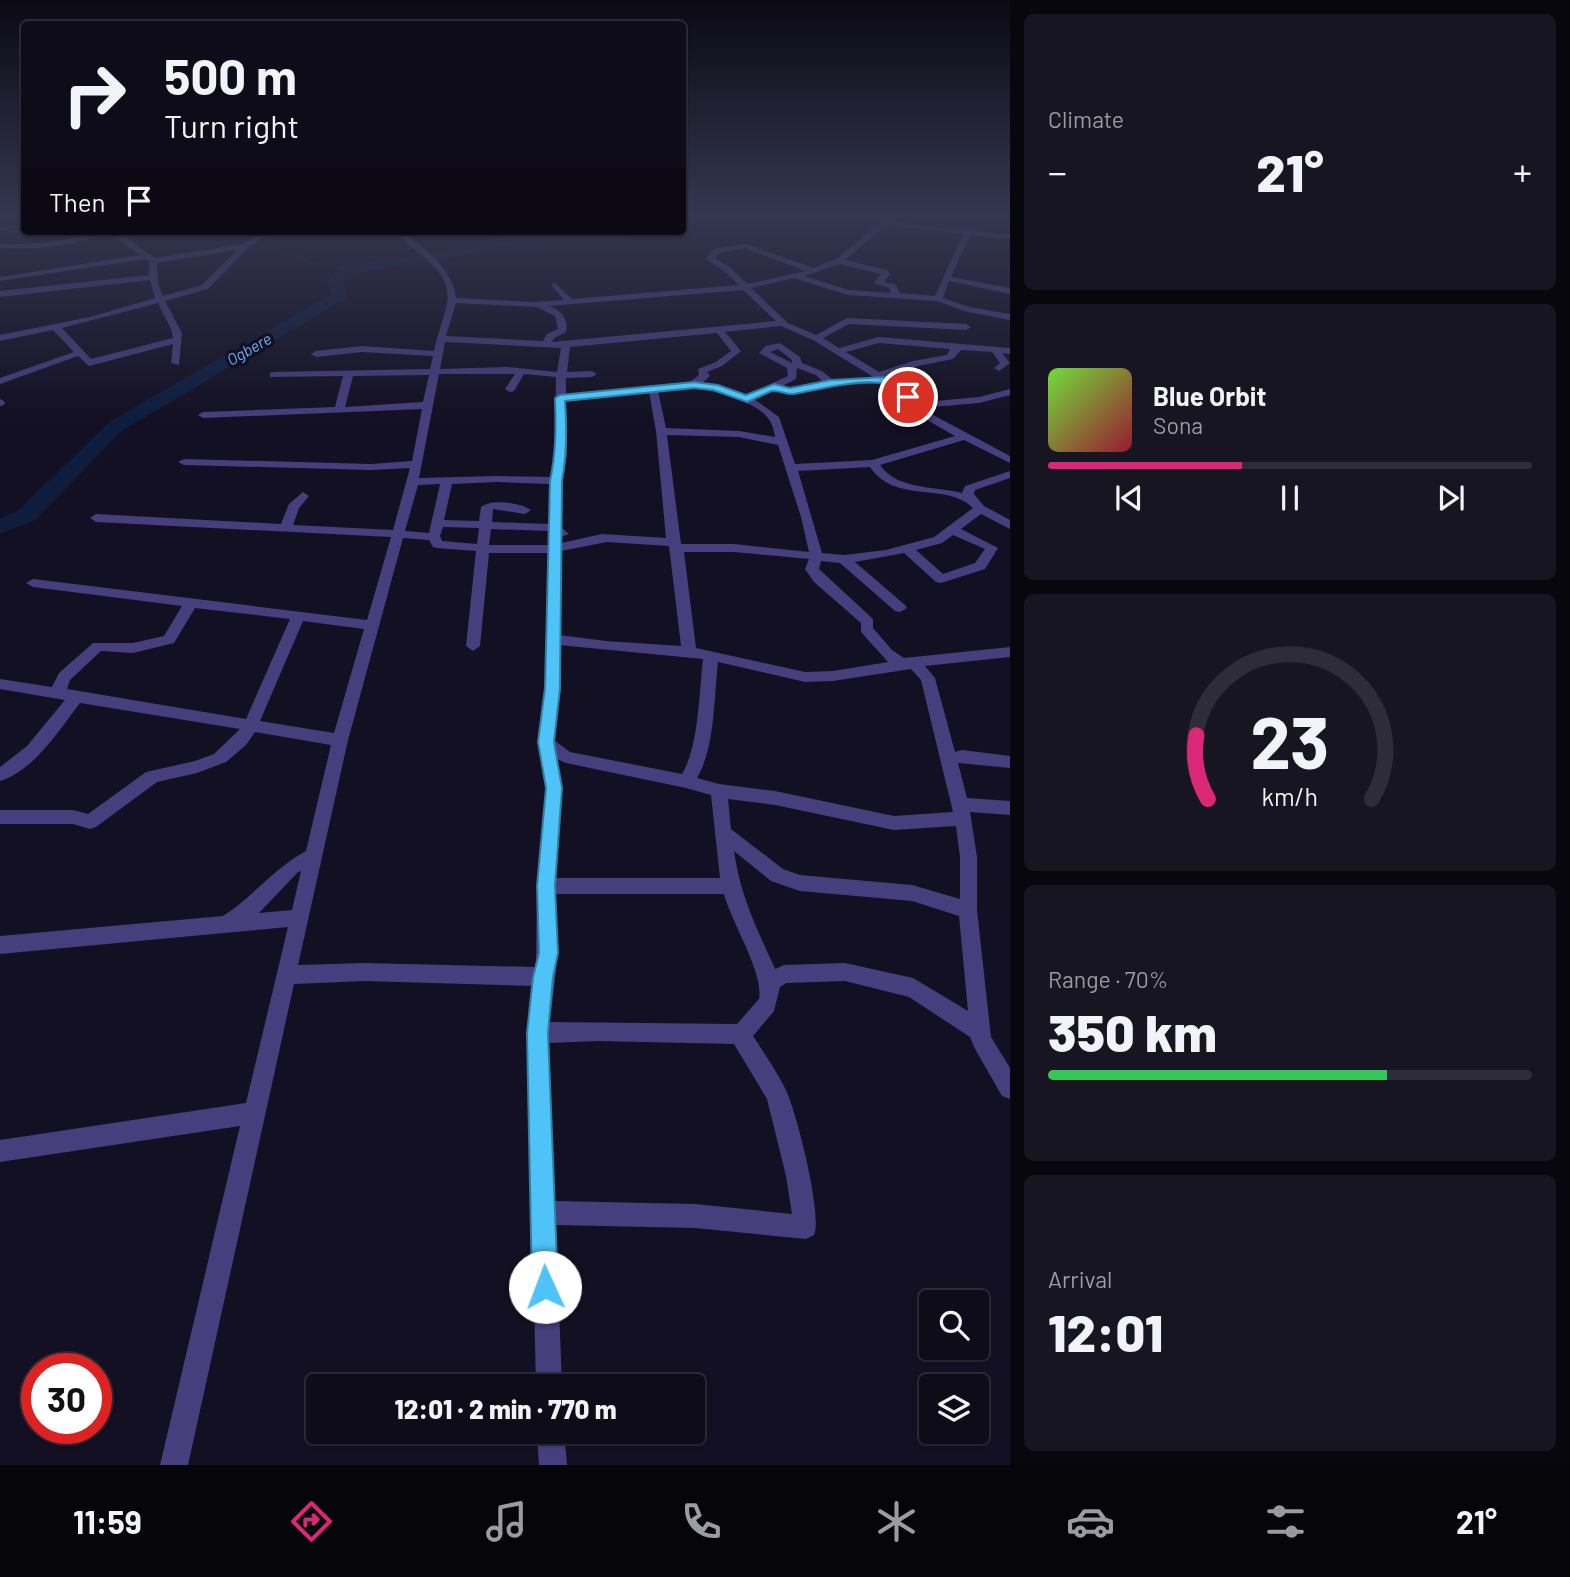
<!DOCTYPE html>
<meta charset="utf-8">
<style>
:root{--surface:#0f0c1a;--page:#181523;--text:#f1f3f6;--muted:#9b9ba2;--line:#2f2c39;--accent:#db2777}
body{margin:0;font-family:Barlow,sans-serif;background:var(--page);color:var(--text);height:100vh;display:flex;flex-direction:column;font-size:26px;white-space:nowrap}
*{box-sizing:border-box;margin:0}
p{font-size:23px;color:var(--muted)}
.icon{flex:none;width:38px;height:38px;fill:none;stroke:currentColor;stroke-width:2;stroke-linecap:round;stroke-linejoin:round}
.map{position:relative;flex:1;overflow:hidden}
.panel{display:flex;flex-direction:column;gap:14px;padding:14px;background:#08070e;width:560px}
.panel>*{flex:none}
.top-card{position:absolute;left:21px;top:21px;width:665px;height:214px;border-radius:7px;box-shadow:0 2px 5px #0004,0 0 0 2px var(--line);background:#0f0c1a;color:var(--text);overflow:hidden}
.controls{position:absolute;left:919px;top:1290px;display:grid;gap:14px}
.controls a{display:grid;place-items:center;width:70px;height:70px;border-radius:7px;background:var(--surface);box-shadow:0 2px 5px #0004,0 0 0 2px var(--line);font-size:35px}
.speed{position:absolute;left:21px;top:1353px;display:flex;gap:14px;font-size:35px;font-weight:700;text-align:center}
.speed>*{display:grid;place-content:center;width:91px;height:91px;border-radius:50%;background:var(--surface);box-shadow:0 2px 5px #0004,0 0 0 2px var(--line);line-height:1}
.speed .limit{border:10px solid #d22;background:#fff;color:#111}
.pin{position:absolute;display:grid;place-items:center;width:60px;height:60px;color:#fff;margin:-30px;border:4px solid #fff;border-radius:50%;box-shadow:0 2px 7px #0007}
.me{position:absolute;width:77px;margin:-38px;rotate:358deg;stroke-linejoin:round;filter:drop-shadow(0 0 5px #0008)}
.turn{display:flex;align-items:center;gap:24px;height:147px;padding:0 28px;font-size:32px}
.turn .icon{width:91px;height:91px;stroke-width:2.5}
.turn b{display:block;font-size:49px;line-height:60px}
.then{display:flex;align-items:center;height:66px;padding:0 28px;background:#0003;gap:14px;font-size:26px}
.big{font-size:52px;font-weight:800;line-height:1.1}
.panel .widget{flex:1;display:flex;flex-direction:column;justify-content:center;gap:10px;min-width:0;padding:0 24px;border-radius:10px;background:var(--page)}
.panel .dial{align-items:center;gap:0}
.dial svg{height:182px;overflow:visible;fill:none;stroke:var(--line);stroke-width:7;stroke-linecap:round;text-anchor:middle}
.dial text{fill:var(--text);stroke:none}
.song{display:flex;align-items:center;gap:21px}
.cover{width:84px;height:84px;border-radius:10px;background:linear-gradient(135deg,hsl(100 70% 55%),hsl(350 70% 35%))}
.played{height:7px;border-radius:4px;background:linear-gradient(90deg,var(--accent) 40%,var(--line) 40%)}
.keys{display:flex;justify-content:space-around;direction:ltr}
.heat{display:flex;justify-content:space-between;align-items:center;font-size:38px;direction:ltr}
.charge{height:10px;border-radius:5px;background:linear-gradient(90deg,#34c759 70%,var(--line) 0)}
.trip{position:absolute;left:306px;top:1374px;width:399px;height:70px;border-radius:7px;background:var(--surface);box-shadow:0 2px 5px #0004,0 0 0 2px var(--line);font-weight:800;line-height:70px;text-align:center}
.tab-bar{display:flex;height:112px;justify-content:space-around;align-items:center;background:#06050a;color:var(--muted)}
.tab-bar .icon{width:49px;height:49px}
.tab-bar .selected{color:var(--accent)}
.tab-bar b{font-size:32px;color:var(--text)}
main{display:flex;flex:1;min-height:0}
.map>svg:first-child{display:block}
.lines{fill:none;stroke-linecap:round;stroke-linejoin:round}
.stream{stroke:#0e1d3e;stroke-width:2.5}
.river{fill:#0e1d3e;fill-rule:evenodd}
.minor{fill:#453f7e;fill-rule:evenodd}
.route{fill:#4fc3f7;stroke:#337fa1;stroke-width:2}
.labels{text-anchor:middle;stroke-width:7;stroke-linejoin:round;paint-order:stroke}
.far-water-label{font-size:16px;font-style:italic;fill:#6dadf2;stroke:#141023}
</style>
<main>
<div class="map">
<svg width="1010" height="1465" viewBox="0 0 1010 1465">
<rect width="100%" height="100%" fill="#141023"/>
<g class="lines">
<polyline class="stream" points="217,231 260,238 310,263 347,269"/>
<g class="river">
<polygon points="682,215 694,215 682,221"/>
<polygon points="647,231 618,241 501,245 444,260 351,273 342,282 348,296 345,299 123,430 35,520 0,534 0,519 19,510 109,422 332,294 327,281 342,266 444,252 501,237"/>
</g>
<g class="minor">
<polygon points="775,215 782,215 778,218"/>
<path d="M 858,215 L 894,215 L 890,221 L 1010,235 L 1010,239 L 970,235 L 951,277 L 1010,288 L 1010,294 L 949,281 L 943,298 L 969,307 L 1010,314 L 1010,320 L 964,311 L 937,301 L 848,295 L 794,278 L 751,288 L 788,323 L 816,335 L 847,318 L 966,324 L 971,327 L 966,330 L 849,324 L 823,338 L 839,348 L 879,337 L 1010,348 L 1010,354 L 1002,353 L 1010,363 L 999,371 L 994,368 L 1000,363 L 992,352 L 961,350 L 953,359 L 918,366 L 886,376 L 905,383 L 916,391 L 914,403 L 979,397 L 1010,389 L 1010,395 L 979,403 L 920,408 L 1010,456 L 1010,463 L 964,440 L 880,465 C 897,490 935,486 962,493 L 965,486 L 1010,471 L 1010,478 L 975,490 L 974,494 L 984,506 L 1010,520 L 1010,529 L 981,514 L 961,529 L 998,548 L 985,569 L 941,583 L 936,582 L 904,553 L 855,562 L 905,605 L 907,608 L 900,612 L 895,611 L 840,563 L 821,561 L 819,569 L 873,619 L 873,628 L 892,650 L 904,658 L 1010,647 L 1010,657 L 925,666 L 935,678 L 955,752 L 962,750 L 1010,756 L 1010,768 L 958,763 L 967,798 L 1010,801 L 1010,815 L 970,812 L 977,857 L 977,910 L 991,1037 L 1010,1068 L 1010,1099 L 1002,1096 L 974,1047 L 970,1037 L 909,997 L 845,981 L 786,983 L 780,987 L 774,1011 L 753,1036 C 764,1053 776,1070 785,1088 C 796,1109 823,1216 814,1235 L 806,1239 L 695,1228 L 556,1225 L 562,1386 L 536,1386 L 528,1033 L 534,986 L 364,981 L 294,984 L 188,1465 L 160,1465 L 240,1126 L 0,1162 L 0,1140 L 246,1103 L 288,927 L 0,954 L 0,936 L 223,916 C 254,896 274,868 306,851 L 331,745 L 255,732 L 246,745 L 226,762 L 197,773 L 157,782 L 96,827 L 90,829 L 73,824 L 0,824 L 0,810 L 73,810 L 88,814 L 146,772 L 195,761 L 214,754 L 240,729 L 80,703 C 59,730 35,770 0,781 L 0,767 L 27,746 L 65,700 L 0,689 L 0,679 L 52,687 L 59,673 L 93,643 L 133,643 L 164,636 L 182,606 L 33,587 L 26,583 L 33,579 L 367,620 L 391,537 L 96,522 L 90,518 L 96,514 L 281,524 L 289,504 L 303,492 L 309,496 L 299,508 L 293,525 L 393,530 L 410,468 L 371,470 L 184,465 L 178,462 L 184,459 L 371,464 L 412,461 L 422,409 L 203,418 L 198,415 L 203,412 L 335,407 L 343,376 L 270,377 L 270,373 L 273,372 L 430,369 L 433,356 L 362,352 L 316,357 L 311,354 L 316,351 L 362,346 L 434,351 C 437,335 444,319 447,303 C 453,270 412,250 393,231 L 402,231 C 423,249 453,267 456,298 L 534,302 L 564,300 L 551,285 L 555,283 L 572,299 L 739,285 L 724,271 L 706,259 L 713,249 L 746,244 L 814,268 L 836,259 L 883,220 ZM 887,225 L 963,234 L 935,296 L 900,293 L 895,284 L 884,282 L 890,274 L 887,270 L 845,260 ZM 745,248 L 805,271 L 747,284 L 730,267 L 715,258 L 719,253 ZM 840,264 L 881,274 L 874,283 L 889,288 L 891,293 L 849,290 L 804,276 ZM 743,290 L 776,321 L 552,342 L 554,338 L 566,332 C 569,319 561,310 549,306 ZM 456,303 L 537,307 L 555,316 L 558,329 L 547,334 L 543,341 L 446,336 ZM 781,326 L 813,340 L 875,378 L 833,380 L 822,371 L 802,363 L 800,357 L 780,343 L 766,346 L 759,353 L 787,368 L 788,376 L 747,395 L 719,385 L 702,383 L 710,376 L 707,372 L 722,366 L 741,351 L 725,332 ZM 717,333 L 731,351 L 716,362 L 698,369 L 699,375 L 690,382 L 566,394 L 566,378 L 592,377 L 597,374 L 592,371 L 567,372 L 570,347 ZM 445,342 L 561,348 L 557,372 L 507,367 L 440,369 ZM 879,343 L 950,349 L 947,355 L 913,361 L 879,372 L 846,352 ZM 778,349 L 792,360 L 792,363 L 770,352 ZM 797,368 L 816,375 L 823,382 L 790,389 L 782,386 L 796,379 ZM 439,374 L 515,374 L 505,389 L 510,392 L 514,391 L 524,374 L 556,377 L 555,456 L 551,477 L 497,476 L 419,478 ZM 429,375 L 423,402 L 345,407 L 353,376 ZM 885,383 L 906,393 L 903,397 L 906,408 L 955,436 L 872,460 L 795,464 L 779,417 L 754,399 L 774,390 L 790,395 L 831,386 ZM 693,388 C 713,390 760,402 770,421 C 773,426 774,432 775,437 L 739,431 L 666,428 L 658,391 ZM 649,392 L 656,431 L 666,538 L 602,534 L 561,543 L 561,537 L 569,534 L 561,527 L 562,481 L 567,456 L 566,400 ZM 667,435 L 739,437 L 778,445 L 801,517 L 809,552 L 734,544 L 681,544 ZM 870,467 C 896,505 946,481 973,508 L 934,537 L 886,550 L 844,555 L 822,553 L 798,471 ZM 497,482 L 550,484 L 549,524 L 492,522 L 493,509 L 525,514 L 531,510 C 521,503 491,498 481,507 L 479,521 L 444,520 L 452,484 ZM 440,484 L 429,533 L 405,531 L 418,485 ZM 443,527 L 479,528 L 477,544 L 442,541 L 440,536 ZM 491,529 L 549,531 L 548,545 L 489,545 ZM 953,535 L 985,549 L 975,563 L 943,574 L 916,550 L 942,543 ZM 403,538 L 429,540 L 433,547 L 437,548 L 476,551 L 466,646 L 473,651 L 480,646 L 489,553 L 548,553 L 545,688 L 538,742 L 546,788 L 537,886 L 536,967 L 364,963 L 298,965 L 348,740 ZM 607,542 L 669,546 L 681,646 L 606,641 L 559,635 L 561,551 ZM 684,552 L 734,552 L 809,559 L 805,569 L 814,582 L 861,623 L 861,632 L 888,662 L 833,671 L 805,672 L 696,648 ZM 195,608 L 290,619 L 246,719 L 67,689 L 70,680 L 101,651 L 133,653 L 174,643 ZM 303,621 L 364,629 L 334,733 L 260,721 ZM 559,645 L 703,659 C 699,692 699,746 682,774 L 570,752 L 554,740 L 561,688 ZM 718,662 L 805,682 L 833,681 L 911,669 L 921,680 L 953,812 L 894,816 L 775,791 L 719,784 L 697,778 C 715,748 714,697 718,662 ZM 557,759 L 566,763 L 686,788 L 711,795 L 720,878 L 556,878 L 562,788 ZM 728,799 L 775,805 L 894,830 L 956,826 L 960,857 L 960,899 L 912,885 L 800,875 L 783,869 L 731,829 ZM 734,851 L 771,881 L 800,891 L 912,901 L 959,916 L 968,1011 L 913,978 L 845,963 L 784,965 L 775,969 C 756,926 741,898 734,851 ZM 301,871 L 292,910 L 259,913 L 298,872 ZM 555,894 L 724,894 C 732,924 764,973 759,999 L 737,1024 L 550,1022 L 558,953 ZM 598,1041 L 734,1044 L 767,1099 L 786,1176 L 792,1214 L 695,1204 L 555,1201 L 549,1043 Z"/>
<polygon points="24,223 24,227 0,231 0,227"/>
<path d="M 99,231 L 117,231 L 155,258 L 243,244 L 267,231 L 277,231 L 251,245 L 208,289 L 165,301 L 182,333 L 179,365 L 171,363 L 173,344 L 89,366 L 78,356 L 0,384 L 0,378 L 74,352 L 53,330 L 0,341 L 0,335 L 90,317 L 155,298 L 150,280 L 0,297 L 0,291 L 149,275 L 149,262 L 146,259 L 0,281 L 0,277 L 140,255 L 109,233 C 67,246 45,250 0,248 L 0,244 C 37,245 63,242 99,231 ZM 237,250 L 202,285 L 163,296 L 158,283 L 157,263 ZM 158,303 L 171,329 L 173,338 L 91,359 L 62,328 Z"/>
<polygon points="0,399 5,402 4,405 0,406"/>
<polygon points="537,1432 564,1432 567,1465 539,1465"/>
</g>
</g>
<linearGradient id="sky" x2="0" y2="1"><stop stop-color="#0b0913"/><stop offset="0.51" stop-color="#343750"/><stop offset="1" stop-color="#343750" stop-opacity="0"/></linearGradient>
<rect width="1010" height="420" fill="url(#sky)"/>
<path class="route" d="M 886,377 L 905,382 L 917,393 L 912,399 L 904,399 L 906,393 C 879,371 825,389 794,394 C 786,395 779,390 772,391 C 764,394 755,399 747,402 L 713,390 L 694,388 L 565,401 C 567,428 567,454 562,481 L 560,688 L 554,742 L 562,788 L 555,886 L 558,953 L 553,977 L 548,1033 L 558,1287 L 554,1296 L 545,1300 L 536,1296 L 532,1287 L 527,1033 L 533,977 L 539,953 L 537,886 L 546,788 L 538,742 L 545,688 L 550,481 C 556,453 556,427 555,398 L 560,395 L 694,382 L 718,385 L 746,395 L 774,384 L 790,388 L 831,380 Z"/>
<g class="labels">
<g class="far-water-label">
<text transform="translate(249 349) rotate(-30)" y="6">Ogbere</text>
</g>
</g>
</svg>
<div class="controls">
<a><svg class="icon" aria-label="search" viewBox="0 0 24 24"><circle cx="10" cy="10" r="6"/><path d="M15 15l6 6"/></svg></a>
<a><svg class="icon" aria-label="layers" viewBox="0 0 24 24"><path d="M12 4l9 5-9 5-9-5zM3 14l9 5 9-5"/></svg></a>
</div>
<div class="speed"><div class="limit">30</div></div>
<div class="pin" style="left:908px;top:397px;background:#d93025"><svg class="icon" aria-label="arrive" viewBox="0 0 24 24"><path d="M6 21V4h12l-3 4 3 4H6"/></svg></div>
<svg class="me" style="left:545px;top:1287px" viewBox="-20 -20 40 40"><circle r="19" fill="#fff"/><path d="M0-13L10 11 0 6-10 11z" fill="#4fc3f7"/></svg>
<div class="trip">12:01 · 2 min · 770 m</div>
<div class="top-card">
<div class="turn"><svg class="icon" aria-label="right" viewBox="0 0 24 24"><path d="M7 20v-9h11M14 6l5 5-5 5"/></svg><div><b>500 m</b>Turn right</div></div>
<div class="then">Then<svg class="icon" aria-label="arrive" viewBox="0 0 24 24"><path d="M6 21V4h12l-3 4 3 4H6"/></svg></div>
</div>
</div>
<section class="panel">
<div class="widget"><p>Climate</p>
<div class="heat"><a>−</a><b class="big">21°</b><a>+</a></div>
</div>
<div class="widget">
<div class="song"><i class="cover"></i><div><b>Blue Orbit</b><p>Sona</p></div></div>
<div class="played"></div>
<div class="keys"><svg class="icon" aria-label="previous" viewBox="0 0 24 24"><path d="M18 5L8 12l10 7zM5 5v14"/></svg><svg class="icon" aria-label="pause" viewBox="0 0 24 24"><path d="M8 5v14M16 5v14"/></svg><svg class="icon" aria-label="next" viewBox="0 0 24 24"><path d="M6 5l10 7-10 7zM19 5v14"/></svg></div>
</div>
<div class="widget dial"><svg viewBox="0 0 100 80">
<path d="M14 69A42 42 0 1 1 86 69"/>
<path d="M14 69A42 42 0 0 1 9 41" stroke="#db2777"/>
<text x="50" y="56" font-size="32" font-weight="700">23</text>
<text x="50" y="72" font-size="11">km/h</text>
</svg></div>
<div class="widget"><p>Range · 70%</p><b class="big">350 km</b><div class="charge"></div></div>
<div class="widget"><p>Arrival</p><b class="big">12:01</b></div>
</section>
</main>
<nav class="tab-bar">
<b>11:59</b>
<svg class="icon selected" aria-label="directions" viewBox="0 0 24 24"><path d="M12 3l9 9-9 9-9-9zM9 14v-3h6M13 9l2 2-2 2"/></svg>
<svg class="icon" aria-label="music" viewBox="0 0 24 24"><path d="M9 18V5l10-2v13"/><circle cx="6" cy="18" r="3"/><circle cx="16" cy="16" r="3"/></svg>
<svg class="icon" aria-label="phone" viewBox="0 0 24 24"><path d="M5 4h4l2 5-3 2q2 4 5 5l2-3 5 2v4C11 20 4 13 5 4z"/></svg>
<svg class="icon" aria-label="climate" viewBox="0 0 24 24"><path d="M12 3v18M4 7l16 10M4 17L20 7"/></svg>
<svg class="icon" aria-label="car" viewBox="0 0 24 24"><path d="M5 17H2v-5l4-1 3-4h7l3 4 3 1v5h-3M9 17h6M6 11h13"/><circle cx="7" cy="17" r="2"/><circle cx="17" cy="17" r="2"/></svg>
<svg class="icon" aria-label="filters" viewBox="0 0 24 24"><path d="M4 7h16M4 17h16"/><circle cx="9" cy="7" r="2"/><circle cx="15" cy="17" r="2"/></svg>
<b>21°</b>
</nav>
